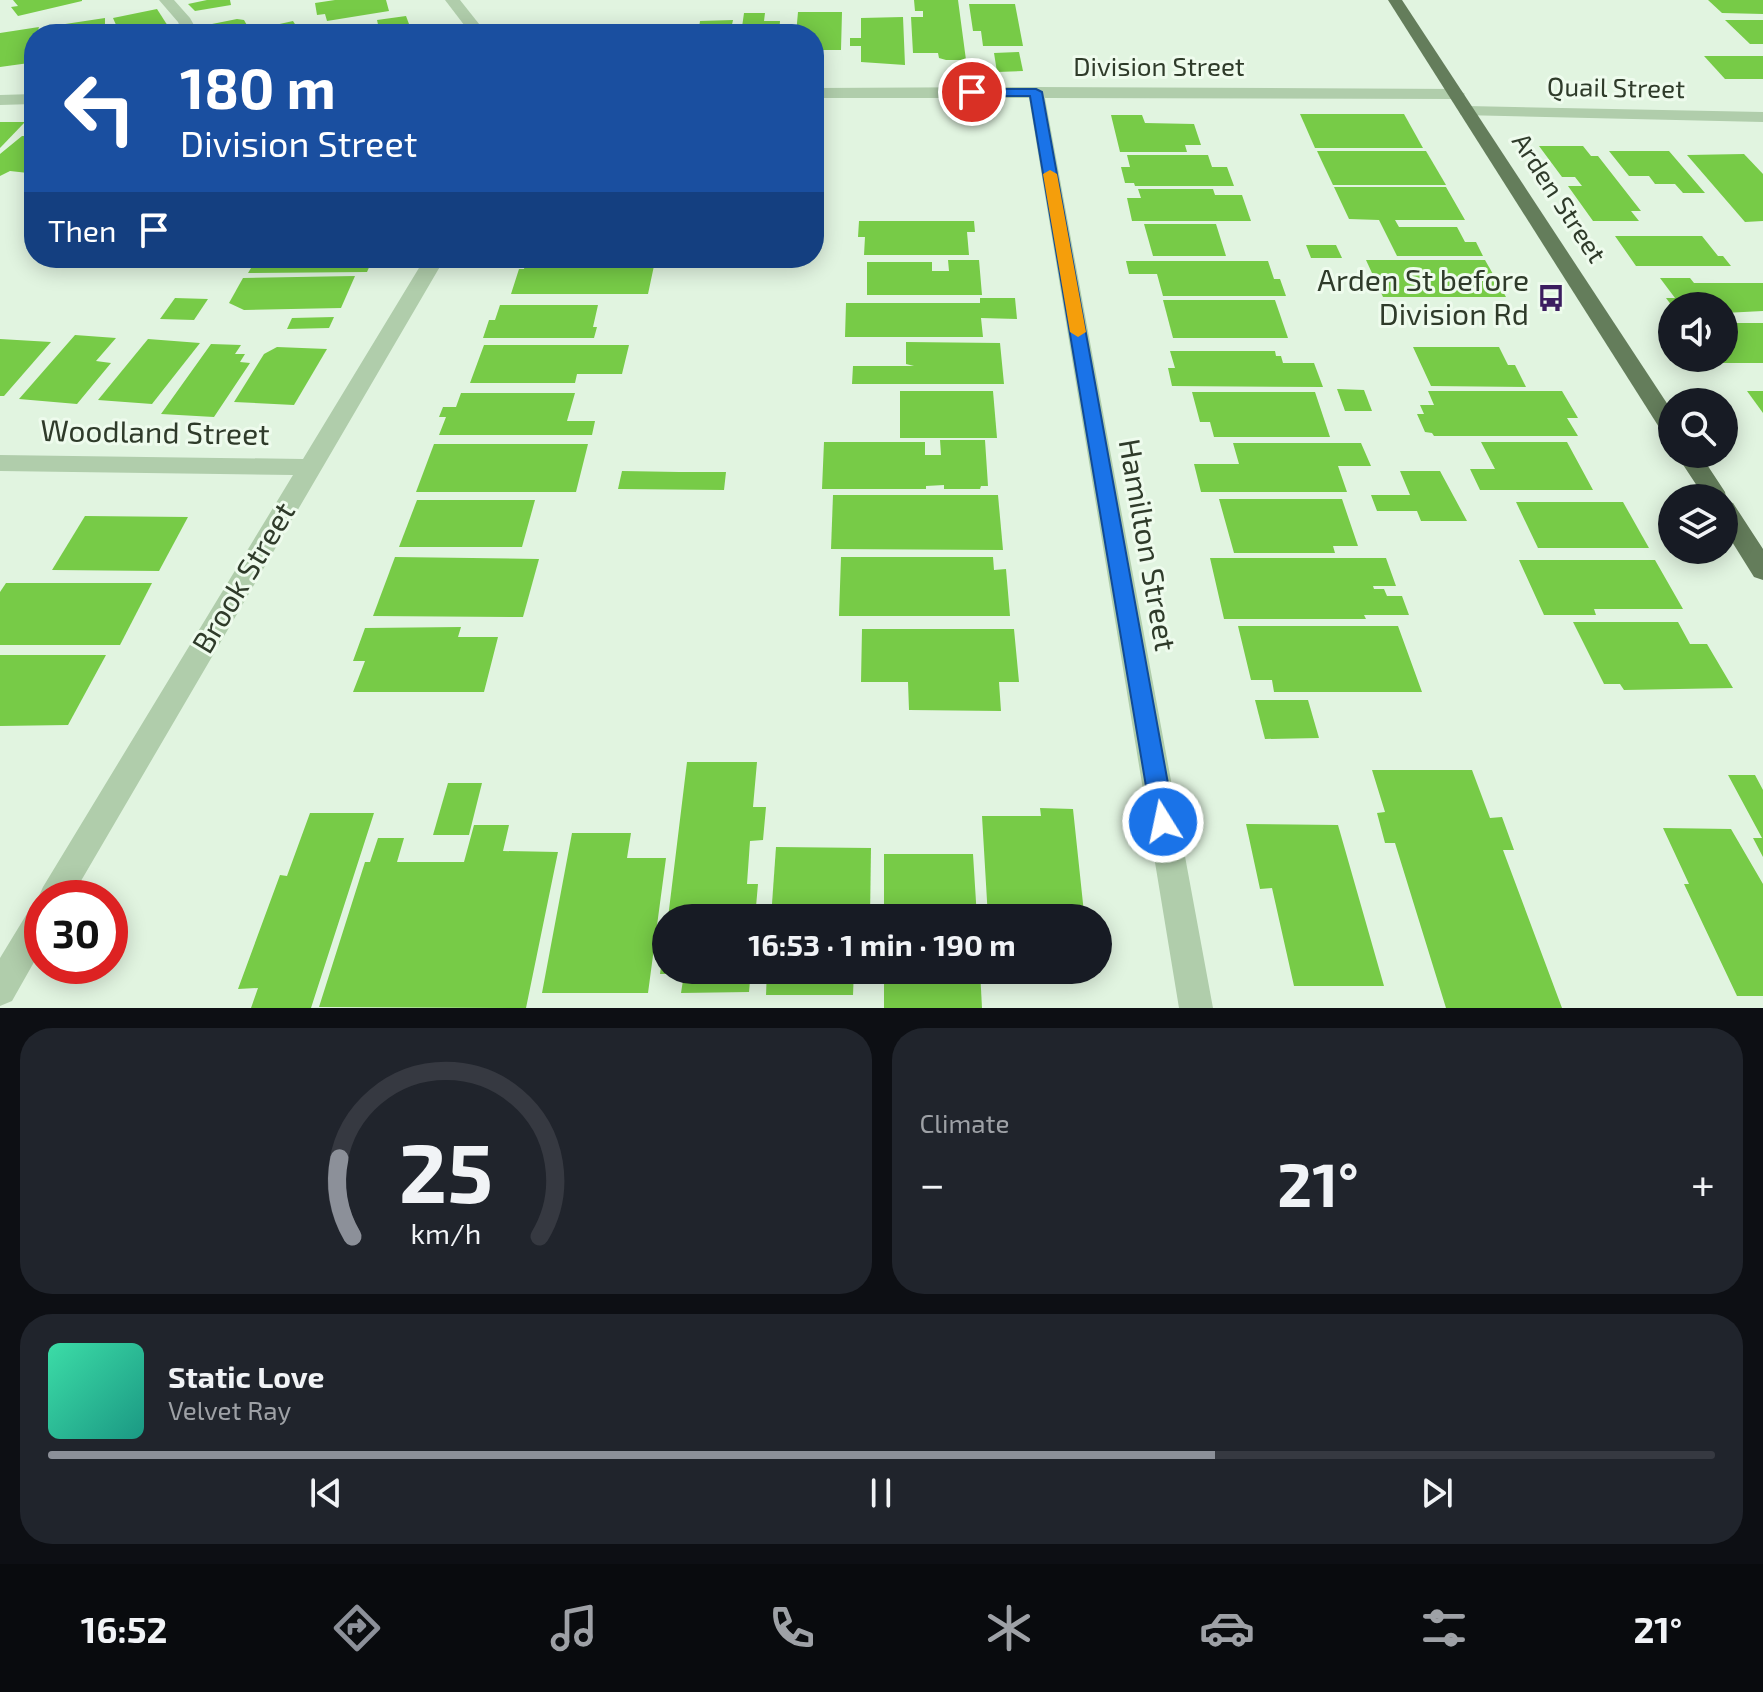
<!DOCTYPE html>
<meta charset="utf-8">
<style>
:root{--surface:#171b24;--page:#20242c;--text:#f1f3f6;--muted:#9ea1a6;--line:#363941;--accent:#8c9099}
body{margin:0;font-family:"Exo 2",sans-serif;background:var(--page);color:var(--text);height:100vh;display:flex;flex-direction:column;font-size:30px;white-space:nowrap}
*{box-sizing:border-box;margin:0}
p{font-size:26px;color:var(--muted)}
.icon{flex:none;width:44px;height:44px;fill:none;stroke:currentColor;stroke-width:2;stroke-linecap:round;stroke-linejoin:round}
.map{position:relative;height:1008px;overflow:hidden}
.drawer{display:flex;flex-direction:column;gap:20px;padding:20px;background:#0d0f14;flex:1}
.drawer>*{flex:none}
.guide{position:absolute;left:24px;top:24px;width:800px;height:244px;border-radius:32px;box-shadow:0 4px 20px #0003;background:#1a4fa0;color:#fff;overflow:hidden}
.buttons{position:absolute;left:1658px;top:292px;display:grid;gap:16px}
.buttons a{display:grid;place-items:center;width:80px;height:80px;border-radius:50%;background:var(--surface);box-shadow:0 4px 20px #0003;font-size:40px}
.speed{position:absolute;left:24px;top:880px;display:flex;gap:16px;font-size:40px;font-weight:700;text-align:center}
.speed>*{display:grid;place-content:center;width:104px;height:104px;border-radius:50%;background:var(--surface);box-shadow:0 4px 20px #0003;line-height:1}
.speed .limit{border:12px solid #d22;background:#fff;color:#111}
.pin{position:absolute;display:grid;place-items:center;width:68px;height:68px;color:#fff;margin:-34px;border:4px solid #fff;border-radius:50%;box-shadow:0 2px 8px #0007}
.me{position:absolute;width:88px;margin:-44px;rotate:350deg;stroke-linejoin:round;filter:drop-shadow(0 0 6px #0008)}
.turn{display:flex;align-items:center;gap:28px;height:168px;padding:0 24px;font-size:36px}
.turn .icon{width:104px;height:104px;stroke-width:2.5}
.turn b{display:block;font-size:56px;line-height:68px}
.then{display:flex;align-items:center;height:76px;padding:0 24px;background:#0003;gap:16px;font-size:30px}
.big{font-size:60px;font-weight:700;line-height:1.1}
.drawer .widget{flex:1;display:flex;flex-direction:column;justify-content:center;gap:12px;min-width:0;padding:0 28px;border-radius:32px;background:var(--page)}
.drawer .dial{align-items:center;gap:0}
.dial svg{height:208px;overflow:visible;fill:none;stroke:var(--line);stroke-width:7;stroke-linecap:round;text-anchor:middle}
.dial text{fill:var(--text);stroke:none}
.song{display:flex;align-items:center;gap:24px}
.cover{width:96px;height:96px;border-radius:12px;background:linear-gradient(135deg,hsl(160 70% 55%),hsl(170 70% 35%))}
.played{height:8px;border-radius:4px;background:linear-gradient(90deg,var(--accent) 70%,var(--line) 70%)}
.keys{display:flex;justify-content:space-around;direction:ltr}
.heat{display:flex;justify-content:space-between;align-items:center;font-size:44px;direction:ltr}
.drawer .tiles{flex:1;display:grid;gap:20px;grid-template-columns:1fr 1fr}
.widget:last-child{grid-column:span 2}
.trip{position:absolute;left:652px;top:904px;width:460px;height:80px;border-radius:40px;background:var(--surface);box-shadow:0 4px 20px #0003;font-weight:700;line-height:80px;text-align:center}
.tab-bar{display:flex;height:128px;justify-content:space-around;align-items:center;background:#090b0e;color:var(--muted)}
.tab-bar .icon{width:56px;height:56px}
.tab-bar .selected{color:var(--accent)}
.tab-bar b{font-size:36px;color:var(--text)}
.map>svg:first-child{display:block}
.building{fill:#77cb47}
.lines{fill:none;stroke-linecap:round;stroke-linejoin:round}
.minor{fill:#b0cdab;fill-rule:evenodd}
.major{fill:#647d5b;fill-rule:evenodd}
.route{fill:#1a73e8;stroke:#114b97;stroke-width:2}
.slow{fill:#f59e0b}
.labels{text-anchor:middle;stroke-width:6;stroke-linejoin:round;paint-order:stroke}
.far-street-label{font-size:26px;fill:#2f3b2a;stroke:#eefbed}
.poi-label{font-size:30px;fill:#2f3b2a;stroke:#eefbed;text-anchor:end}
.street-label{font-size:30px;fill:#2f3b2a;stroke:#eefbed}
</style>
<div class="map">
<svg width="1763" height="1008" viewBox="0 0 1763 1008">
<rect width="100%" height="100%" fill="#e1f4e0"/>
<g class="building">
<polygon points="13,0 82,0 82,1 18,16 11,7 18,6"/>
<polygon points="207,0 230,0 231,5 195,11 188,4"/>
<polygon points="335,0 386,0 389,11 327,21 325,14 317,15 315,3"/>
<polygon points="914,0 958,0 966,60 946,60 939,58 938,53 913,53 911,17 923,17 923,11 915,11"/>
<polygon points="1708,0 1763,0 1763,14 1722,13"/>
<polygon points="969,4 1015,4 1023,46 983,46 981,31 973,31"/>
<polygon points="157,9 173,34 120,34 113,18"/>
<polygon points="798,12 842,12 841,50 814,50 814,34 796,34"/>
<polygon points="744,13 765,13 764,21 780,21 779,34 741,34"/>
<polygon points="406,16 409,24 379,29 377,20"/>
<polygon points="903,17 905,65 861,62 861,46 850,46 850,38 861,38 861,18"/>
<polygon points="105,18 105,34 52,34 52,26"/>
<polygon points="237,19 244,20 252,34 207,34 205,29 208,28 207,25"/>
<polygon points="733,20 730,34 698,34 700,21"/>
<polygon points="1725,20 1763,20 1763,44 1750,44"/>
<polygon points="293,21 301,34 255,34 253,30"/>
<polygon points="39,27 37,34 34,34 29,63 0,67 0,33"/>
<polygon points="1019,52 1023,71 997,72 994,53"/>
<polygon points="1704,56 1763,56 1763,79 1725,79"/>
<polygon points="1300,114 1404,114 1423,148 1315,148"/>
<polygon points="1111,115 1142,115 1145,123 1194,124 1201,145 1185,145 1187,152 1120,152"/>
<polygon points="0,122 25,122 0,148"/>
<polygon points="22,136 34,136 34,168 28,173 10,171 0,176 0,154"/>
<polygon points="1539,146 1583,146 1591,156 1598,156 1641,211 1631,211 1639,221 1593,221 1568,186 1582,186 1575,177 1562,177"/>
<polygon points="1317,151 1426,151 1446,185 1333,185"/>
<polygon points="1609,151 1669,151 1705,193 1683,193 1675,184 1655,184 1649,176 1629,176"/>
<polygon points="1744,154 1763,174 1763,221 1745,222 1687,155"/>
<polygon points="1127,155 1208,155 1212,167 1227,167 1234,186 1135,186 1134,183 1125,183 1121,167 1130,167"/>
<polygon points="1334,187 1446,187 1465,220 1395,220 1399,227 1457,227 1465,242 1476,242 1483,256 1397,256 1379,220 1349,219"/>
<polygon points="1138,189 1213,189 1215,195 1242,195 1251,221 1132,221 1127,198 1141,198"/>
<polygon points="859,221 974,221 975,232 967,232 969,255 864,255 865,237 858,237"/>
<polygon points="1144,224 1216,224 1226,256 1153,256"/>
<polygon points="1615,236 1702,236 1718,256 1723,256 1731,266 1636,266"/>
<polygon points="1306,245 1336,245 1342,258 1311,258"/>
<polygon points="257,258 373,258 367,272 248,273"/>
<polygon points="948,260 979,260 982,295 867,295 867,262 932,262 932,271 949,271"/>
<polygon points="1366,260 1485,260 1506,297 1383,297"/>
<polygon points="526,261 655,261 648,294 511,294 519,269 524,269"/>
<polygon points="1126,261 1268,261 1274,279 1280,279 1286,296 1163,296 1157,274 1129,274"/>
<polygon points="355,276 341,308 244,310 229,303 243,278"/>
<polygon points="1660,278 1690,278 1694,283 1763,283 1763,311 1724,313 1724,306 1672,306 1666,298 1675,298"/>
<polygon points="175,298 208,299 194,320 160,319"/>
<polygon points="980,298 1015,298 1017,319 981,318 983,337 845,337 846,303 980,303"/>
<polygon points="1163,300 1275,300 1288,338 1173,338"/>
<polygon points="500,305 598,305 593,327 597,327 594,338 483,338 489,320 495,320"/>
<polygon points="334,317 329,328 287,329 292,318"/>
<polygon points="1724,323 1763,323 1763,363 1710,363 1706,358 1724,358"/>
<polygon points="75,335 116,338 96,361 111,363 77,404 19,399"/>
<polygon points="0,339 51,342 4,396 0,396"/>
<polygon points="148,339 200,343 152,404 98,400"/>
<polygon points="906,342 1000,343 1004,384 852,384 853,366 914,366 906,364"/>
<polygon points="211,344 241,345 235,354 245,354 240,362 250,363 214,417 161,414"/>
<polygon points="484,345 629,345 622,374 577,374 575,383 470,383"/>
<polygon points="277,347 327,349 294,405 234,402 264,354"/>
<polygon points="1413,347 1499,347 1508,365 1515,365 1526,387 1431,386"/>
<polygon points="1170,351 1275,351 1276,356 1281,356 1283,363 1314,363 1323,387 1172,386 1168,368 1175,368"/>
<polygon points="1337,389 1364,390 1372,411 1345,411"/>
<polygon points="900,391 993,391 997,438 900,438"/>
<polygon points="1428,391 1562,391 1578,418 1567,418 1578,436 1434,436 1432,433 1425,432 1417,414 1424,414 1420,405 1434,405"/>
<polygon points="1747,391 1763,391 1763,413"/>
<polygon points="1192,392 1315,392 1330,437 1214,437 1210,422 1200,422"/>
<polygon points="461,393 575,393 567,421 595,421 592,435 439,435 446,417 439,417 443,407 456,407"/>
<polygon points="940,440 985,440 988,486 981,486 980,489 944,489 944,485 926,486 926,489 822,489 824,442 925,442 925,455 941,455"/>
<polygon points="1481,442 1567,442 1593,490 1480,490 1470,469 1495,469"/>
<polygon points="1233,443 1361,443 1371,466 1338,466 1347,492 1201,492 1194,464 1239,464"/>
<polygon points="434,444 588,444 576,492 416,492"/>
<polygon points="622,471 679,472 726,472 724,490 618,489"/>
<polygon points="1400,471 1440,471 1467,521 1421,521 1417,511 1377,511 1371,495 1410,495"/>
<polygon points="833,495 998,495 1003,550 831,549"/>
<polygon points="1219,499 1342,499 1358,546 1333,546 1335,553 1234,553"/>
<polygon points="417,500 535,500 522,547 399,547"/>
<polygon points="1516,502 1623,502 1649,548 1538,548"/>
<polygon points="85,516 188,517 159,571 52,570"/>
<polygon points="395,557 539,559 523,617 373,616"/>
<polygon points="841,557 993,557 994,570 1006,569 1010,616 839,616"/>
<polygon points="1210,558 1386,558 1396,586 1373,586 1374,589 1384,589 1387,596 1402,596 1409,615 1364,615 1366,619 1224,619"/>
<polygon points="1519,560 1655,560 1683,609 1594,609 1596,615 1544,615"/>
<polygon points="6,583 152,583 120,645 0,645 0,592"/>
<polygon points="1573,622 1678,622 1690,644 1707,644 1733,688 1624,690 1620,684 1604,684"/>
<polygon points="1238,626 1398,626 1422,692 1274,692 1272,680 1251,680"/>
<polygon points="461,627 458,637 498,637 484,692 353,692 365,661 353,661 365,628"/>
<polygon points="862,629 1014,629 1019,682 999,682 1001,711 909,710 908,682 861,682"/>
<polygon points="0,655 106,655 68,725 0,726"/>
<polygon points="1255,700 1308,700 1319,738 1265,739"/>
<polygon points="687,762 757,762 753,807 766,807 763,840 750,841 747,884 758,884 755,918 668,918"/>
<polygon points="1372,770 1472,770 1490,818 1502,817 1514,850 1503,850 1562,1008 1446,1008 1395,843 1385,843 1377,813 1385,812"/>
<polygon points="1728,775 1755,775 1763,790 1763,857 1753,838 1762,838"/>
<polygon points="448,783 482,783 469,835 433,835"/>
<polygon points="1040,808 1073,809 1084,913 1066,914 1066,918 988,918 982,816 1041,816"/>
<polygon points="310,813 374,813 311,1008 251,1008 258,988 238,989 280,875 287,876"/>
<polygon points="1246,824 1338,825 1384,986 1294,986 1272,888 1260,889"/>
<polygon points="474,825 509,825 503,851 558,852 526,1008 319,1007 365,862 370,862 378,838 404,838 397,862 464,862"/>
<polygon points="1663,828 1731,829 1763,884 1763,996 1737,996 1684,884 1689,884"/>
<polygon points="572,833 631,833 627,858 666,858 648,993 542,993"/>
<polygon points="776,847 871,848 870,918 771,918"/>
<polygon points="884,854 973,854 977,918 884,918"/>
<polygon points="664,945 666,970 751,970 749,992 681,993 684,974 660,974"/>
<polygon points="767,970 854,970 853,995 766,995"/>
<polygon points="884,970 980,970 982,1008 884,1008"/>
</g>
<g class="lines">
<g class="minor">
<polygon points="159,0 174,0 190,18 199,34 183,34 178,22"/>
<polygon points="445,0 460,0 487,34 471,34"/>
<polygon points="1036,87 1457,89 1465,94 1457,99 1045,98 1213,1008 1179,1008 1029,98 814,98 814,88"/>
<polygon points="34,94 34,104 0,105 0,95"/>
<polygon points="1467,106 1763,112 1763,122 1461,115 1459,111"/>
<polygon points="425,258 445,258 71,898 42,898 42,948 12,1001 0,1006 0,958 31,907 41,903 38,898 43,887 293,475 0,471 0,455 303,459"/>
</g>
<g class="major">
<polygon points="1388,0 1402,0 1672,411 1672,437 1664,435"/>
<polygon points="1676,454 1700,454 1725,492 1727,501 1733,503 1763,549 1763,580 1754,577 1724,529 1724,498 1705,498"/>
</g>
</g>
<polygon class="route" points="1036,89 1042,92 1175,822 1171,830 1163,833 1155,830 1152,822 1030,96 972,96 966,92 972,89"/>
<polygon class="slow" points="1050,170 1057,174 1086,332 1078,337 1070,332 1043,174"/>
<defs>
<g id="bus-bare" transform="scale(2.16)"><path d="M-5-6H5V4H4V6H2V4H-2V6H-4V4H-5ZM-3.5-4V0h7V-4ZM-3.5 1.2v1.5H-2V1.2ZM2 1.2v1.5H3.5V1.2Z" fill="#3b1d5f" stroke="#eefbed" stroke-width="2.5" paint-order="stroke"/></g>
</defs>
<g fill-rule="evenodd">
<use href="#bus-bare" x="1551" y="298"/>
</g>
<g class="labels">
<g class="far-street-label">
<text x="1159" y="76">Division Street</text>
<text transform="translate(1616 88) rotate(1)" y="9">Quail Street</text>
<text transform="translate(1559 198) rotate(57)" y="9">Arden Street</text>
</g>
<g class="poi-label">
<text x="1529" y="291">Arden St before<tspan x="1529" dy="34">Division Rd</tspan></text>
</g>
<g class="street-label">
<text transform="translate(155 433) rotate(1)" y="10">Woodland Street</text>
<text transform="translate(1147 545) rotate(80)" y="10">Hamilton Street</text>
<text transform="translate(244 578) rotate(-59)" y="10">Brook Street</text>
</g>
</g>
</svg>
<div class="buttons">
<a><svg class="icon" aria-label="sound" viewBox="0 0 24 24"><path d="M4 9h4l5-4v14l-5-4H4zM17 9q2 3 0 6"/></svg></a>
<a><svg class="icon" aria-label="search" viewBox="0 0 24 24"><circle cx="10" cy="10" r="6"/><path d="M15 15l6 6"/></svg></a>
<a><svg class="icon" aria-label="layers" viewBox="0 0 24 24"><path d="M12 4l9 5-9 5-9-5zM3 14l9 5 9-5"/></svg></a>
</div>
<div class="speed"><div class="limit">30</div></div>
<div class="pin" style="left:972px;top:92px;background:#d93025"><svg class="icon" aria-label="arrive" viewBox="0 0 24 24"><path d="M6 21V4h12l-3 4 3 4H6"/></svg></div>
<svg class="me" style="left:1163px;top:822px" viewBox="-20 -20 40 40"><circle r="17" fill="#1a73e8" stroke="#fff" stroke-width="3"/><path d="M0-11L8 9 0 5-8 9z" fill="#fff"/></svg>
<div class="trip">16:53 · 1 min · 190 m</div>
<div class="guide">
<div class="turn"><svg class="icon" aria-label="left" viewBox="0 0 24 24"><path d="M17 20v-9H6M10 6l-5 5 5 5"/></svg><div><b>180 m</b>Division Street</div></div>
<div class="then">Then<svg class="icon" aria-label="arrive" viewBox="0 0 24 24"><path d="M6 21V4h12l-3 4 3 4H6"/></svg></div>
</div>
</div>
<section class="drawer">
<div class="tiles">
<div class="widget dial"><svg viewBox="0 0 100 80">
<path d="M14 69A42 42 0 1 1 86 69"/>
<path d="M14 69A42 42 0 0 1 9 39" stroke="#8c9099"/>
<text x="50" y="56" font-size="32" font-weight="700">25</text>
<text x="50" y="72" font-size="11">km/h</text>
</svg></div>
<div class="widget"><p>Climate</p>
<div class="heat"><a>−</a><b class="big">21°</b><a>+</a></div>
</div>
<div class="widget">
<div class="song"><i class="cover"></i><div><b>Static Love</b><p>Velvet Ray</p></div></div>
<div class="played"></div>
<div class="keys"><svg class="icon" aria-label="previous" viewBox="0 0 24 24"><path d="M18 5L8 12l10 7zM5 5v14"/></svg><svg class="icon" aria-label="pause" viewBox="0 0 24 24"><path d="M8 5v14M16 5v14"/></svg><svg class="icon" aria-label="next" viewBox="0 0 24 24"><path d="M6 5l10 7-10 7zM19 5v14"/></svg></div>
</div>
</div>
</section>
<nav class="tab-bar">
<b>16:52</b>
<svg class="icon selected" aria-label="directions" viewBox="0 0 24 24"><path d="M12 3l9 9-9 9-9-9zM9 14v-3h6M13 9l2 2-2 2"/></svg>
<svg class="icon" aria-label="music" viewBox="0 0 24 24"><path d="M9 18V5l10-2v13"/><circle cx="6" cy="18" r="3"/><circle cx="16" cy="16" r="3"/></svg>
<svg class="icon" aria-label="phone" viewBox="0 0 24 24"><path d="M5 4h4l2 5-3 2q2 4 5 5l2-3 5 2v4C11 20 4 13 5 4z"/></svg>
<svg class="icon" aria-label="climate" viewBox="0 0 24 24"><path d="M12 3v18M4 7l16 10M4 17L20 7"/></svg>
<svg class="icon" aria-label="car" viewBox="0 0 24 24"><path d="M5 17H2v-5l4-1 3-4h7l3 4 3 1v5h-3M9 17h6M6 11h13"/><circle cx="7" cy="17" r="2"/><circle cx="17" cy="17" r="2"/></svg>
<svg class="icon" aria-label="filters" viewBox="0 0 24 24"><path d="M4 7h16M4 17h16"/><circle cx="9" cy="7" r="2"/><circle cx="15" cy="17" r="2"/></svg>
<b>21°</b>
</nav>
